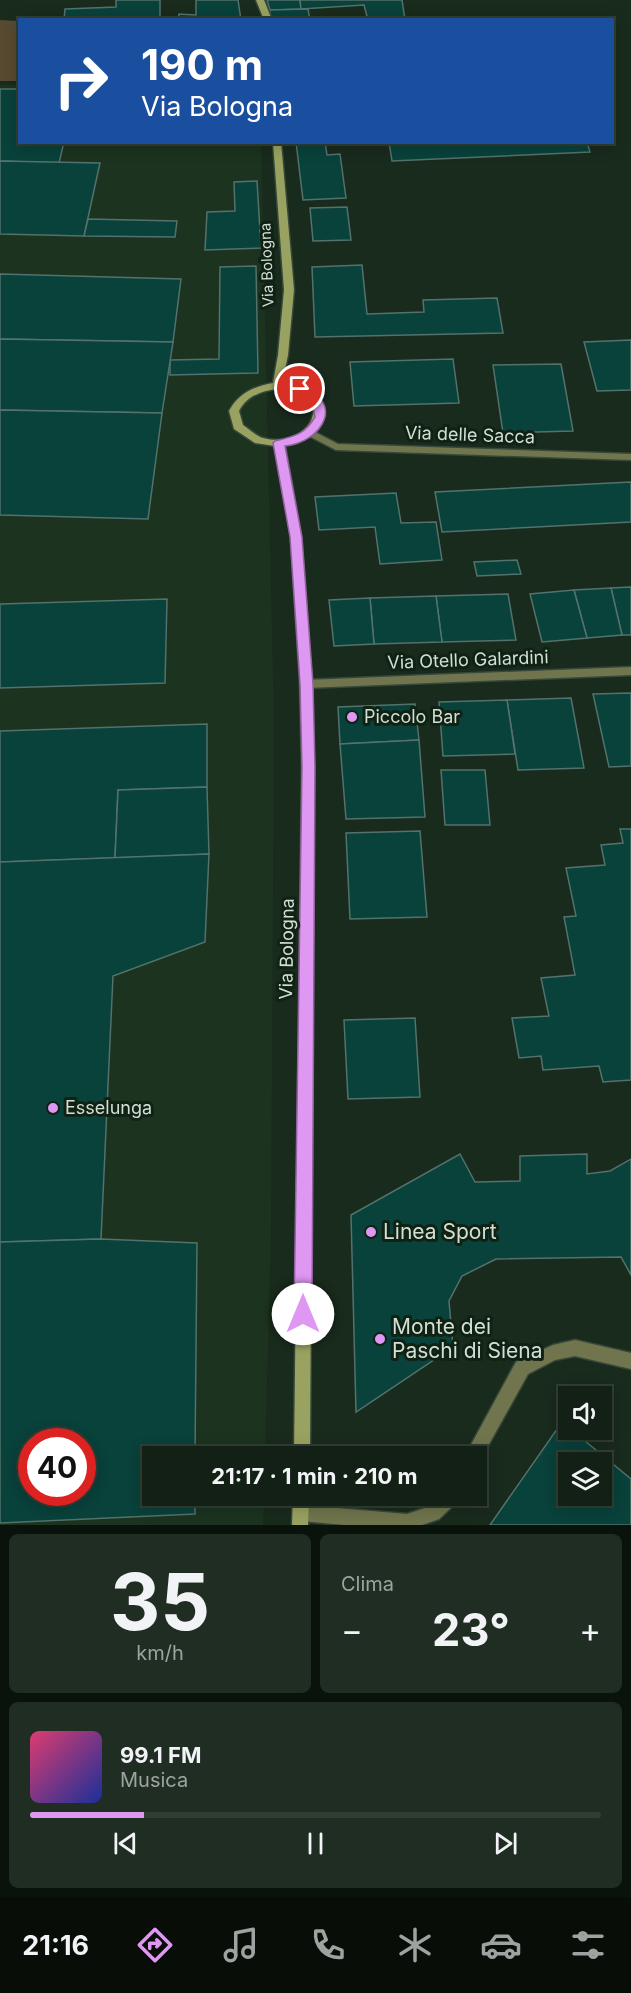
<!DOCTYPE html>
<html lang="it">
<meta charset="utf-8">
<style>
:root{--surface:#132015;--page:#202d22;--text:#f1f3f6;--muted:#9da3a0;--line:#323e34;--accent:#de98f2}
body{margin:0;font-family:Inter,sans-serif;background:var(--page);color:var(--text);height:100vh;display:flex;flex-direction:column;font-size:22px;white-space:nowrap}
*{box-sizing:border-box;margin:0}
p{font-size:20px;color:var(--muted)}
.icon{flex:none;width:33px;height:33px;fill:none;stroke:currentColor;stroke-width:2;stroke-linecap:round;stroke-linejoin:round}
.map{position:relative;height:1525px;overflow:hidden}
.details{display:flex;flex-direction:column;gap:9px;padding:9px;background:#0a120c;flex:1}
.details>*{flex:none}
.top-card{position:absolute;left:18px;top:18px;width:596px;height:126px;border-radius:0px;box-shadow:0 3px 15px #0003,0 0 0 2px var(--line);background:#1a4fa0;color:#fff;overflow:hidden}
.buttons{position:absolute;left:558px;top:1386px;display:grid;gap:12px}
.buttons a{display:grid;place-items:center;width:54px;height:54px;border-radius:0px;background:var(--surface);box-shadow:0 3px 15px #0003,0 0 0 2px var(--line);font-size:30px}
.speed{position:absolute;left:18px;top:1428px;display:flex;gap:12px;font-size:30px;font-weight:700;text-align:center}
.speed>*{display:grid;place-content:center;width:78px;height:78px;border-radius:50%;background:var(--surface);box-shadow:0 3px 15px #0003,0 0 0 2px var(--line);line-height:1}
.speed .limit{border:9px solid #d22;background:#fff;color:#111}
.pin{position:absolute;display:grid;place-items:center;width:51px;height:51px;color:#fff;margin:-26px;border:3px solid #fff;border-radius:50%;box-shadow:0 2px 6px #0007}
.me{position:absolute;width:66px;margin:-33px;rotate:0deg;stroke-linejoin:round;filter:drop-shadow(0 0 4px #0008)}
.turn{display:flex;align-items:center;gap:21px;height:126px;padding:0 24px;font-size:27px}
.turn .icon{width:78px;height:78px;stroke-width:2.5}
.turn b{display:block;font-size:42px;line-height:51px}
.big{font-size:45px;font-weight:700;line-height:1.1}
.details .tile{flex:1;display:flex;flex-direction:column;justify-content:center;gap:9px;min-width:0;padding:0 21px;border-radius:9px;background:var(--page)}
.details .dial{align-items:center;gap:0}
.dial b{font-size:78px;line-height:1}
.song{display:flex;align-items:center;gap:18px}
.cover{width:72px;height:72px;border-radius:9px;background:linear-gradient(135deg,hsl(340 70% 55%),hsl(230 70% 35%))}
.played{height:6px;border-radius:3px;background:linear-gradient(90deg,var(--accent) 20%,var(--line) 20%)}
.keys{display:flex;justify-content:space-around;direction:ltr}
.heat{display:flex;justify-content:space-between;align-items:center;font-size:33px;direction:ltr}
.details .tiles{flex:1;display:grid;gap:9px;grid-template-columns:1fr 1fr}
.tile:last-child{grid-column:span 2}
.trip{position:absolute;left:142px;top:1446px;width:345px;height:60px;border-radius:0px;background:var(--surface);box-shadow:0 3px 15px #0003,0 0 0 2px var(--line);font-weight:700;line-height:60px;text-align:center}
.tabs{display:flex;height:96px;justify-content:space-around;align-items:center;background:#080d08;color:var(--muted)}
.tabs .icon{width:42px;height:42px}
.tabs .active{color:var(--accent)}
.tabs b{font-size:27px;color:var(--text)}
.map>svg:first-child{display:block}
.built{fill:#1b331f;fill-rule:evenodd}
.green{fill:#584a31}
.building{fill:#09413b;stroke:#53726c;stroke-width:1.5;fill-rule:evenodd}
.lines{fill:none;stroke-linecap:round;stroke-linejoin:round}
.street-casing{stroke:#37483a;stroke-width:3}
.secondary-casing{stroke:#37483a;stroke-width:3}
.street{fill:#70754d;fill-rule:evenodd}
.secondary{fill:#9aa261;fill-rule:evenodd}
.route{fill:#de98f2;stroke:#90639d;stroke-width:1.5}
.poi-dot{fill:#de98f2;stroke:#102213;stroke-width:2}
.labels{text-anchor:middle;stroke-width:6;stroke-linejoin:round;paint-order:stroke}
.far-street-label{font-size:15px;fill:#d3dfd5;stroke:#102213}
.street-label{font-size:18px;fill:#d3dfd5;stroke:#102213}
.poi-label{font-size:18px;fill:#d3dfd5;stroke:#102213;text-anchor:start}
.near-poi-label{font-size:21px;fill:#d3dfd5;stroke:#102213;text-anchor:start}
</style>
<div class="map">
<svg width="631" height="1525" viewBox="0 0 631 1525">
<rect width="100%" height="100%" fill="#192b1c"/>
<path class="built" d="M 0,85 L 19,85 L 20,142 L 261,143 L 274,720 L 271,1237 L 265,1456 L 153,1456 L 153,1496 L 264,1496 L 263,1525 L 0,1525 ZM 32,1442 L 82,1442 L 82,1492 L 32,1492 Z"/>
<polygon class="green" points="0,20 19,21 19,81 0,81"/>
<g class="building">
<polygon points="116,0 160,0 160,20 64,20 65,9 116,7"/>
<polygon points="196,0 238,0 241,20 178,20 179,14 196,15"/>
<polygon points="267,0 300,0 301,9 270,10"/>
<polygon points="300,0 402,0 405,20 368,20 364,5 301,9"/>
<polygon points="308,9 310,20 271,20 270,10"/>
<polygon points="0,89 20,89 20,142 64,142 59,163 0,161"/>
<polygon points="296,142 325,142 327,155 340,154 346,198 303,200"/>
<polygon points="389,142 587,142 590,152 392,161"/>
<polygon points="0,161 100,163 84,236 0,234"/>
<polygon points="257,181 261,248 205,250 207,212 235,211 234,182"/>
<polygon points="347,207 351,240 313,241 310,208"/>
<polygon points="88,219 177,221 175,237 84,236"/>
<polygon points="362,265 367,314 424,312 423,300 497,298 503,333 315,337 312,267"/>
<polygon points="256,266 258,373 170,375 170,360 219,359 220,267"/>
<polygon points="0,274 181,279 173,342 0,339"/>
<polygon points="0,339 173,342 162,413 0,410"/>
<polygon points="631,340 631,390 597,391 584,342"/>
<polygon points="453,359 459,403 354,406 350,362"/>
<polygon points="561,364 573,431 503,433 493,365"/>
<polygon points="0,410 162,413 148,519 0,515"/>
<polygon points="631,482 631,522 442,532 435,492"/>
<polygon points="396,493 401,523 436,522 442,560 380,564 375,527 319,530 315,497"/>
<polygon points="517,560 521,574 477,576 474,562"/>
<polygon points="631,587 631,635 622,635 611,588"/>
<polygon points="611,588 622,635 587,638 574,590"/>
<polygon points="574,590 587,638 542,642 530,594"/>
<polygon points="508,594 516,640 442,642 436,596"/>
<polygon points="436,596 442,642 374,644 370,598"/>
<polygon points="370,598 374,644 334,646 329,600"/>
<polygon points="167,599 165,683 0,688 0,604"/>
<polygon points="631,693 631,766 609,767 593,694"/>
<polygon points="571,698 584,768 518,770 507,700"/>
<polygon points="507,700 515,754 443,756 439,702"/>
<polygon points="415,704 419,740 340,744 338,707"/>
<polygon points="207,724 207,787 118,790 115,858 0,862 0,731"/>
<polygon points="419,740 425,817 346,819 340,744"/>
<polygon points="441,770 485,770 490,825 445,825"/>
<polygon points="207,787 209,854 115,858 118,790"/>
<polygon points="620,829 631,829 631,1080 603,1082 599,1066 543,1070 541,1056 519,1058 512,1018 549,1016 541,978 575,975 564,917 576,916 566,868 605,865 601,845 623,843"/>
<polygon points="420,831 427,917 350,919 346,833"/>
<polygon points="209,854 205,942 113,976 101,1239 0,1242 0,862"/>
<polygon points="415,1018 420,1097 348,1099 344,1020"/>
<polygon points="460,1154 475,1182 520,1181 520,1156 587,1154 587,1174 610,1171 631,1159 631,1275 621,1257 496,1259 462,1276 449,1301 453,1347 356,1412 351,1215"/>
<path d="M 101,1239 L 197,1243 L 195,1456 L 153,1456 L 153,1496 L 195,1496 L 195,1514 L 0,1523 L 0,1242 ZM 32,1442 L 82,1442 L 82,1492 L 32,1492 Z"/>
<path d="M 562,1422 L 631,1479 L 631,1525 L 490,1525 ZM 568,1462 L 602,1462 L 602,1496 L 568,1496 Z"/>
</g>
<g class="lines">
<g class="street-casing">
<g id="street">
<polygon points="311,430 338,444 631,454 631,460 336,450 307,435 307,431"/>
<polygon points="631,667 631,675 306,688 300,684 306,680"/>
<polygon points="575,1340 631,1353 631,1369 575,1356 555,1360 528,1374 479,1462 477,1462 477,1456 465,1456 516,1362 553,1345"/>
<polygon points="440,1496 459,1496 457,1502 439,1519 422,1525 345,1525 301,1521 295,1519 293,1513 295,1507 301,1505 407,1514 428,1507"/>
</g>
</g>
<g class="secondary-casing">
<g id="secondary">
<polygon points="256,0 264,0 272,20 264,20"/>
<path d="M 273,142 L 281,142 L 294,290 L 288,355 L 282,384 C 306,389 321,389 325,416 C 314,436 306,440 285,446 L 301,536 L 312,684 L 314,767 L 310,1456 L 294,1456 L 302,767 L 300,684 L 291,536 L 275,446 L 255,443 L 234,429 L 229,411 C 239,393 253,387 273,383 L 278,355 L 284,290 ZM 277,389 L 301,394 L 313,404 C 317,432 288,445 263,438 C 256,436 249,429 243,425 L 239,411 C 247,396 261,391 277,389 Z"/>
<polygon points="293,1496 309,1496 308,1525 292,1525"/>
</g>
</g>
<use href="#street" class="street"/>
<use href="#secondary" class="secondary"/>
</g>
<path class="route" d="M 300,386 C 346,401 323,442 285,446 L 302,537 L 313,684 L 315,767 L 312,1314 L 309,1320 L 303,1323 L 297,1320 L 294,1314 L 302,767 L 300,684 L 290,537 L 273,443 L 275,441 C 295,436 304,435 315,417 L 312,403 L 294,389 Z"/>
<g class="poi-dot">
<circle cx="352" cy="717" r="6"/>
<circle cx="53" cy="1108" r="6"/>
<circle cx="371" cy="1232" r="6"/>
<circle cx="380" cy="1339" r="6"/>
</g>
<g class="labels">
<g class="far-street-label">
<text transform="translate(267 265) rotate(-92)" y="5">Via Bologna</text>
</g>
<g class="street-label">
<text transform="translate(470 435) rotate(2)" y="6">Via delle Sacca</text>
<text transform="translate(468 660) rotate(-2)" y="6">Via Otello Galardini</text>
<text transform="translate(287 949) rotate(-89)" y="6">Via Bologna</text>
</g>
<g class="poi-label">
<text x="364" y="723">Piccolo Bar</text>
<text x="65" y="1114">Esselunga</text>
</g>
<g class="near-poi-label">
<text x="383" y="1239">Linea Sport</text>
<text x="392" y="1334">Monte dei<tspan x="392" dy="24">Paschi di Siena</tspan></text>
</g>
</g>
</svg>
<div class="buttons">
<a><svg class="icon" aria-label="sound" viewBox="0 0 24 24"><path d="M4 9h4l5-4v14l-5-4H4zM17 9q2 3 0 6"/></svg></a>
<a><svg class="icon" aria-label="layers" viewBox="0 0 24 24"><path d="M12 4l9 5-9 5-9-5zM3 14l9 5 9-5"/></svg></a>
</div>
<div class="speed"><div class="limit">40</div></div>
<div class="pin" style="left:300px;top:389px;background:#d93025"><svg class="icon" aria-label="arrive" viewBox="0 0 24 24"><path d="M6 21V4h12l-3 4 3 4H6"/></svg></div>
<svg class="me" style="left:303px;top:1314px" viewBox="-20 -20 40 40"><circle r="19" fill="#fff"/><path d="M0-13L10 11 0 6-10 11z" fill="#de98f2"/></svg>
<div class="trip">21:17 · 1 min · 210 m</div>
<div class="top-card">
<div class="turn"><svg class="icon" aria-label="right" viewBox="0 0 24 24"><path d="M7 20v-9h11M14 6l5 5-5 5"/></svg><div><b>190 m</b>Via Bologna</div></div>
</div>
</div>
<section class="details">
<div class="tiles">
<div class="tile dial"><b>35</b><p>km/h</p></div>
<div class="tile"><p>Clima</p>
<div class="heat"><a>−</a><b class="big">23°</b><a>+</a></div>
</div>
<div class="tile">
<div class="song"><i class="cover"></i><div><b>99.1 FM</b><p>Musica</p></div></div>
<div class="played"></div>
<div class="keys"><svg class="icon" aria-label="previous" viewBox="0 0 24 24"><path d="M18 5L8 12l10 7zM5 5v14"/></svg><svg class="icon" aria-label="pause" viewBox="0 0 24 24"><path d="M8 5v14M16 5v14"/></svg><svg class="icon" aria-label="next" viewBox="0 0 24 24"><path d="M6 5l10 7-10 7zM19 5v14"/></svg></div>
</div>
</div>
</section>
<nav class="tabs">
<b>21:16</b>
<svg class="icon active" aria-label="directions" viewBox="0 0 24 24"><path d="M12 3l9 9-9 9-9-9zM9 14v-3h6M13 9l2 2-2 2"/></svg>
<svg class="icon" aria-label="music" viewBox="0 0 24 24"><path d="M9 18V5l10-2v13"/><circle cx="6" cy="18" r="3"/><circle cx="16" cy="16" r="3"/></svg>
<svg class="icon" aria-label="phone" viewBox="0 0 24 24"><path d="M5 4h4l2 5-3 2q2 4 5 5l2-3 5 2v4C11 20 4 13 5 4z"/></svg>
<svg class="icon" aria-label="climate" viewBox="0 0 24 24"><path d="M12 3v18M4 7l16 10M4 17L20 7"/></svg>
<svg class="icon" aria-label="car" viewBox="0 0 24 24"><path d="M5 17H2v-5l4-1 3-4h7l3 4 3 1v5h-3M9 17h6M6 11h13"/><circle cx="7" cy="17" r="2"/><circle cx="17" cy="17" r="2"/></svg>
<svg class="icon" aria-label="filters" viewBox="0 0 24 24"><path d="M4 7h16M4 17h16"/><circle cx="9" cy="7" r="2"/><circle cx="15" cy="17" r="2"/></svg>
</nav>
